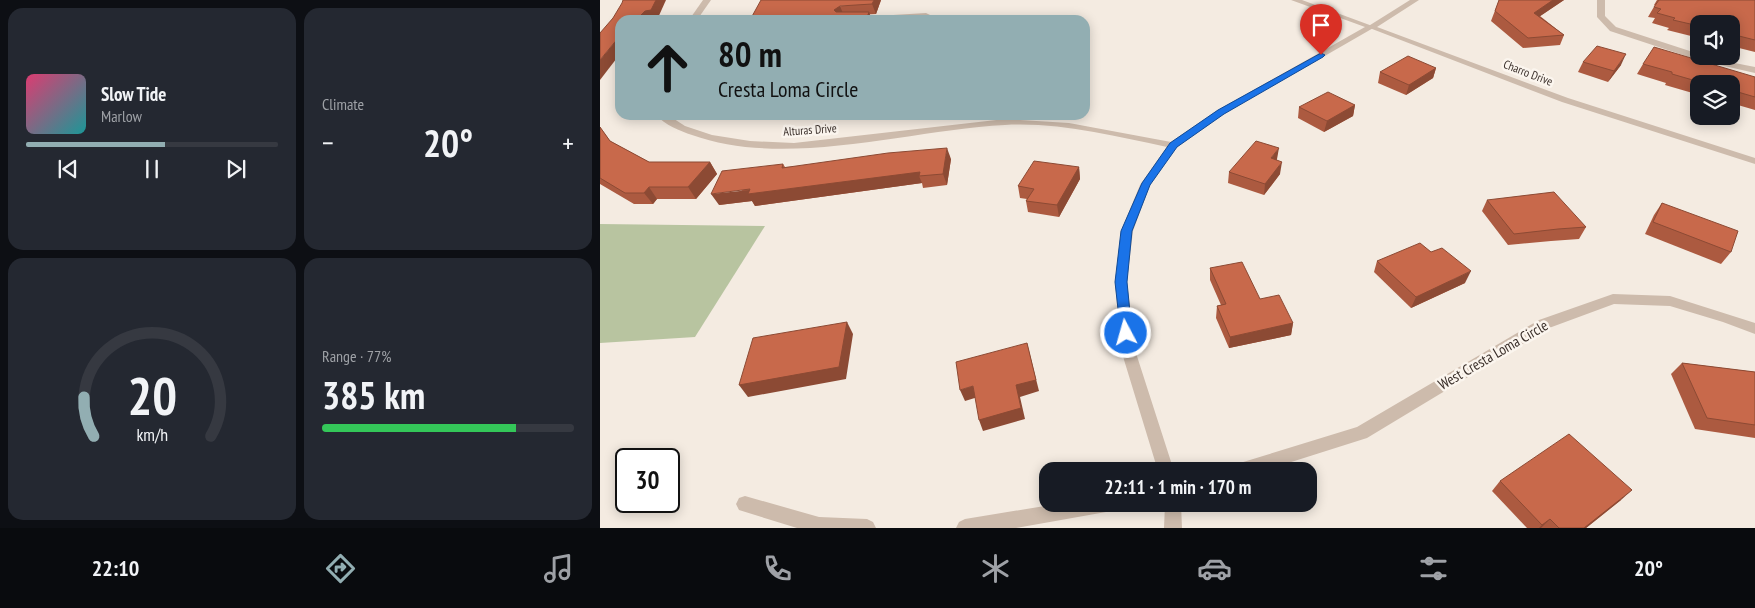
<!DOCTYPE html>
<meta charset="utf-8">
<style>
:root{--surface:#171b24;--page:#242831;--text:#f1f3f6;--muted:#9ea1a6;--line:#363941;--accent:#92aeb2}
body{margin:0;font-family:"PT Sans Narrow",sans-serif;background:var(--page);color:var(--text);height:100vh;display:flex;flex-direction:column;font-size:19px;white-space:nowrap}
*{box-sizing:border-box;margin:0}
p{font-size:16px;color:var(--muted)}
.icon{flex:none;width:28px;height:28px;fill:none;stroke:currentColor;stroke-width:2;stroke-linecap:round;stroke-linejoin:round}
.map{position:relative;flex:1;overflow:hidden}
.drawer{display:flex;flex-direction:column;gap:8px;padding:8px;background:#0d0f14;width:600px}
.drawer>*{flex:none}
.banner{position:absolute;left:15px;top:15px;width:475px;height:105px;border-radius:15px;box-shadow:0 2px 12px #0003;background:#92aeb2;color:#111;overflow:hidden}
.tools{position:absolute;left:1090px;top:15px;display:grid;gap:10px}
.tools a{display:grid;place-items:center;width:50px;height:50px;border-radius:10px;background:var(--surface);box-shadow:0 2px 12px #0003;font-size:25px}
.speed{position:absolute;left:15px;top:448px;display:flex;gap:10px;font-size:25px;font-weight:700;text-align:center}
.speed>*{display:grid;place-content:center;width:65px;height:65px;border-radius:50%;background:var(--surface);box-shadow:0 2px 12px #0003;line-height:1}
.speed .limit{border:2px solid #111;border-radius:8px;background:#fff;color:#111}
.pin{position:absolute;display:grid;place-items:center;width:42px;height:42px;color:#fff;margin:-51px -21px;border-radius:50% 50% 50% 0;rotate:-45deg;box-shadow:0 0 5px #0007}
.pin .icon{rotate:45deg}
.me{position:absolute;width:55px;margin:-28px;rotate:354deg;stroke-linejoin:round;filter:drop-shadow(0 0 4px #0008)}
.turn{display:flex;align-items:center;gap:18px;height:105px;padding:0 20px;font-size:22px}
.turn .icon{width:65px;height:65px;stroke-width:2.5}
.turn b{display:block;font-size:35px;line-height:42px}
.big{font-size:38px;font-weight:700;line-height:1.1}
.drawer .card{flex:1;display:flex;flex-direction:column;justify-content:center;gap:8px;min-width:0;padding:0 18px;border-radius:15px;background:var(--page)}
.drawer .dial{align-items:center;gap:0}
.dial svg{height:130px;overflow:visible;fill:none;stroke:var(--line);stroke-width:7;stroke-linecap:round;text-anchor:middle}
.dial text{fill:var(--text);stroke:none}
.song{display:flex;align-items:center;gap:15px}
.cover{width:60px;height:60px;border-radius:8px;background:linear-gradient(135deg,hsl(340 70% 55%),hsl(180 70% 35%))}
.played{height:5px;border-radius:2px;background:linear-gradient(90deg,var(--accent) 55%,var(--line) 55%)}
.keys{display:flex;justify-content:space-around;direction:ltr}
.heat{display:flex;justify-content:space-between;align-items:center;font-size:28px;direction:ltr}
.charge{height:8px;border-radius:4px;background:linear-gradient(90deg,#34c759 77%,var(--line) 0)}
.drawer .tiles{flex:1;display:grid;gap:8px;grid-template-columns:repeat(2,1fr)}
.trip{position:absolute;left:439px;top:462px;width:278px;height:50px;border-radius:15px;background:var(--surface);box-shadow:0 2px 12px #0003;font-weight:700;line-height:50px;text-align:center}
.dock{display:flex;height:80px;justify-content:space-around;align-items:center;background:#090b0e;color:var(--muted)}
.dock .icon{width:35px;height:35px}
.dock .active{color:var(--accent)}
.dock b{font-size:22px;color:var(--text)}
main{display:flex;flex:1;min-height:0}
.map>svg:first-child{display:block}
.green{fill:#b8c4a0}
.lines{fill:none;stroke-linecap:round;stroke-linejoin:round}
.minor{fill:#cdbbac;fill-rule:evenodd}
.tertiary{fill:#cdbbac;fill-rule:evenodd}
.wall{fill:#ac5a40}
.shaded-wall{fill:#8c4a34}
.building{fill:#c8694b;stroke:#8c4a34}
.route{fill:#1a73e8;stroke:#114b97}
.labels{text-anchor:middle;stroke-width:5;stroke-linejoin:round;paint-order:stroke}
.far-street-label{font-size:12px;fill:#3b302b;stroke:#fbf5ee}
.street-label{font-size:15px;fill:#3b302b;stroke:#fbf5ee}
</style>
<main>
<section class="drawer">
<div class="tiles">
<div class="card">
<div class="song"><i class="cover"></i><div><b>Slow Tide</b><p>Marlow</p></div></div>
<div class="played"></div>
<div class="keys"><svg class="icon" aria-label="previous" viewBox="0 0 24 24"><path d="M18 5L8 12l10 7zM5 5v14"/></svg><svg class="icon" aria-label="pause" viewBox="0 0 24 24"><path d="M8 5v14M16 5v14"/></svg><svg class="icon" aria-label="next" viewBox="0 0 24 24"><path d="M6 5l10 7-10 7zM19 5v14"/></svg></div>
</div>
<div class="card"><p>Climate</p>
<div class="heat"><a>−</a><b class="big">20°</b><a>+</a></div>
</div>
<div class="card dial"><svg viewBox="0 0 100 80">
<path d="M14 69A42 42 0 1 1 86 69"/>
<path d="M14 69A42 42 0 0 1 8 45" stroke="#92aeb2"/>
<text x="50" y="56" font-size="32" font-weight="700">20</text>
<text x="50" y="72" font-size="11">km/h</text>
</svg></div>
<div class="card"><p>Range · 77%</p><b class="big">385 km</b><div class="charge"></div></div>
</div>
</section>
<div class="map">
<svg width="1155" height="528" viewBox="0 0 1155 528">
<rect width="100%" height="100%" fill="#f4ebe1"/>
<polygon class="green" points="0,224 165,226 95,337 0,343"/>
<g class="lines">
<g class="minor">
<polygon points="103,0 111,0 97,20 89,20"/>
<path d="M 691,0 L 702,0 L 775,27 L 624,114 L 577,147 L 550,185 L 533,231 L 527,282 L 535,350 L 574,471 L 558,471 L 521,350 L 515,282 L 521,231 L 540,185 L 567,147 C 514,136 459,122 405,125 C 308,130 186,169 92,135 C 80,131 65,125 56,115 L 68,115 L 85,126 L 112,135 L 150,141 L 194,143 L 405,119 L 469,123 L 571,142 L 618,110 L 765,27 Z"/>
<polygon points="997,0 1005,0 1005,16 1016,27 1099,54 1099,56 1155,67 1155,73 1098,60 1010,31 997,17"/>
<polygon points="326,13 330,15 329,17 282,20 240,20 244,18"/>
<polygon points="1013,294 1070,296 1155,323 1155,334 1123,322 1070,306 1014,304 949,328 767,438 663,471 632,471 634,466 640,463 757,427 939,320"/>
<polygon points="145,496 219,517 267,519 273,522 276,528 197,528 139,510 136,504 139,498"/>
<polygon points="457,504 515,504 512,510 506,512 416,528 356,528 359,522 365,519"/>
<polygon points="565,504 581,504 582,528 564,528"/>
</g>
<polygon class="tertiary" points="810,0 819,0 777,27 968,98 1155,158 1155,164 962,102 767,27"/>
</g>
<g class="wall">
<polygon points="281,0 276,14 150,20"/>
<polygon points="899,0 964,0 940,16 964,35 960,45 923,48 891,21"/>
<polygon points="1057,0 1155,0 1155,52 1131,46 1131,24 1099,24 1099,38 1067,30 1069,28 1052,23 1055,18 1048,17 1055,5 1054,5"/>
<polygon points="983,62 1021,65 1008,82 978,72"/>
<polygon points="1043,64 1155,77 1155,110 1131,103 1131,84 1099,84 1099,93 1097,92 1096,94 1065,85 1066,83 1037,74"/>
<polygon points="836,68 833,78 806,95 778,83 780,72"/>
<polygon points="755,105 753,116 724,132 698,118 699,107"/>
<polygon points="154,115 188,115 186,117 158,116"/>
<polygon points="0,127 10,141 49,162 110,162 117,174 96,199 57,199 53,204 34,204 0,184"/>
<polygon points="351,159 347,185 323,188 322,183 155,206 152,201 119,205 183,164 185,167"/>
<polygon points="677,159 677,160 680,174 664,195 628,183 629,172"/>
<polygon points="479,167 480,179 459,217 428,212 426,201 427,199 420,198 418,186"/>
<polygon points="887,200 986,227 979,239 951,241 908,245 882,211"/>
<polygon points="1062,203 1131,252 1121,264 1045,234 1054,215"/>
<polygon points="777,261 865,283 811,308 774,272"/>
<polygon points="610,268 660,299 693,323 691,335 629,348 616,318 617,306 621,305 610,280"/>
<polygon points="1082,363 1155,372 1155,438 1095,429 1071,374"/>
<polygon points="900,481 1021,500 986,528 927,528 892,491"/>
</g>
<g class="shaded-wall">
<polygon points="56,0 66,0 57,20 36,20"/>
<polygon points="274,0 281,0 276,14 272,4"/>
<polygon points="953,0 964,0 930,23 934,13"/>
<polygon points="240,6 244,16 238,20 234,10"/>
<polygon points="269,12 272,20 266,20"/>
<polygon points="20,36 20,54 0,80 0,60 14,43"/>
<polygon points="1026,54 1021,65 1008,82 1014,71"/>
<polygon points="836,68 833,78 806,95 809,85"/>
<polygon points="755,105 753,116 724,132 727,121"/>
<polygon points="347,148 351,159 347,185 343,174"/>
<polygon points="679,148 677,159 669,170 671,158"/>
<polygon points="110,162 117,174 96,199 88,187"/>
<polygon points="682,162 680,174 664,195 665,184"/>
<polygon points="479,167 480,179 459,217 457,205"/>
<polygon points="320,172 319,176 322,183 155,206 152,201 119,205 111,194"/>
<polygon points="49,187 57,199 53,204 44,193"/>
<polygon points="871,271 865,283 811,308 816,297"/>
<polygon points="247,322 253,334 246,379 148,397 139,385"/>
<polygon points="693,323 691,335 629,348 630,337"/>
<polygon points="427,343 439,391 420,397 425,419 383,431 379,420 416,385"/>
<polygon points="373,386 378,397 365,401 360,390"/>
<polygon points="1032,490 1021,500 986,528 984,528"/>
<polygon points="950,519 941,528 939,528 942,525"/>
</g>
<g class="building">
<polygon points="23,0 56,0 51,10 45,11 36,20 20,20 20,36 14,43 0,60 0,33 13,18 22,3"/>
<polygon points="161,0 274,0 272,4 240,6 234,10 236,12 269,12 266,20 150,20"/>
<polygon points="899,0 953,0 934,13 964,35 928,38 895,11"/>
<polygon points="1059,0 1155,0 1155,40 1131,34 1131,24 1099,24 1099,26 1073,20 1075,18 1057,13 1061,9 1054,7"/>
<polygon points="997,46 1026,54 1014,71 983,62"/>
<polygon points="1054,47 1155,77 1155,97 1131,90 1131,84 1112,84 1104,81 1103,83 1072,74 1072,72 1043,64"/>
<polygon points="808,56 836,68 809,85 780,72"/>
<polygon points="728,92 755,105 727,121 699,107"/>
<polygon points="0,127 10,141 49,162 110,162 88,187 49,187 44,193 25,193 0,178"/>
<polygon points="656,141 679,148 671,158 682,162 665,184 629,172"/>
<polygon points="347,148 343,174 319,176 320,172 148,194 150,189 111,194 122,171 183,164 182,168 288,153"/>
<polygon points="434,161 479,167 457,205 426,201 434,189 418,186"/>
<polygon points="954,192 986,227 958,229 914,234 887,200"/>
<polygon points="1062,203 1138,231 1131,252 1053,222"/>
<polygon points="820,243 831,252 842,248 871,271 816,297 777,261"/>
<polygon points="642,262 660,299 679,295 693,323 630,337 617,306 626,304 610,268"/>
<polygon points="247,322 239,367 139,385 153,338"/>
<polygon points="427,343 436,380 416,385 421,408 379,420 373,386 360,390 356,362"/>
<polygon points="1082,363 1155,372 1155,425 1107,418"/>
<polygon points="969,434 1032,490 984,528 959,528 950,519 942,525 900,481"/>
</g>
<polygon class="route" points="721,53 725,55 723,57 624,114 577,147 550,185 532,231 527,282 532,333 530,336 521,336 515,282 521,231 542,183 570,143 618,110"/>
<g class="labels">
<g class="far-street-label">
<text transform="translate(928 73) rotate(21)" y="4">Charro Drive</text>
<text transform="translate(210 130) rotate(-4)" y="4">Alturas Drive</text>
</g>
<g class="street-label">
<text transform="translate(893 355) rotate(-30)" y="5">West Cresta Loma Circle</text>
</g>
</g>
</svg>
<div class="tools">
<a><svg class="icon" aria-label="sound" viewBox="0 0 24 24"><path d="M4 9h4l5-4v14l-5-4H4zM17 9q2 3 0 6"/></svg></a>
<a><svg class="icon" aria-label="layers" viewBox="0 0 24 24"><path d="M12 4l9 5-9 5-9-5zM3 14l9 5 9-5"/></svg></a>
</div>
<div class="speed"><div class="limit">30</div></div>
<div class="pin" style="left:721px;top:55px;background:#d93025"><svg class="icon" aria-label="arrive" viewBox="0 0 24 24"><path d="M6 21V4h12l-3 4 3 4H6"/></svg></div>
<svg class="me" style="left:526px;top:333px" viewBox="-20 -20 40 40"><circle r="17" fill="#1a73e8" stroke="#fff" stroke-width="3"/><path d="M0-11L8 9 0 5-8 9z" fill="#fff"/></svg>
<div class="trip">22:11 · 1 min · 170 m</div>
<div class="banner">
<div class="turn"><svg class="icon" aria-label="ahead" viewBox="0 0 24 24"><path d="M12 20V5M6 11l6-6 6 6"/></svg><div><b>80 m</b>Cresta Loma Circle</div></div>
</div>
</div>
</main>
<nav class="dock">
<b>22:10</b>
<svg class="icon active" aria-label="directions" viewBox="0 0 24 24"><path d="M12 3l9 9-9 9-9-9zM9 14v-3h6M13 9l2 2-2 2"/></svg>
<svg class="icon" aria-label="music" viewBox="0 0 24 24"><path d="M9 18V5l10-2v13"/><circle cx="6" cy="18" r="3"/><circle cx="16" cy="16" r="3"/></svg>
<svg class="icon" aria-label="phone" viewBox="0 0 24 24"><path d="M5 4h4l2 5-3 2q2 4 5 5l2-3 5 2v4C11 20 4 13 5 4z"/></svg>
<svg class="icon" aria-label="climate" viewBox="0 0 24 24"><path d="M12 3v18M4 7l16 10M4 17L20 7"/></svg>
<svg class="icon" aria-label="car" viewBox="0 0 24 24"><path d="M5 17H2v-5l4-1 3-4h7l3 4 3 1v5h-3M9 17h6M6 11h13"/><circle cx="7" cy="17" r="2"/><circle cx="17" cy="17" r="2"/></svg>
<svg class="icon" aria-label="filters" viewBox="0 0 24 24"><path d="M4 7h16M4 17h16"/><circle cx="9" cy="7" r="2"/><circle cx="15" cy="17" r="2"/></svg>
<b>20°</b>
</nav>
